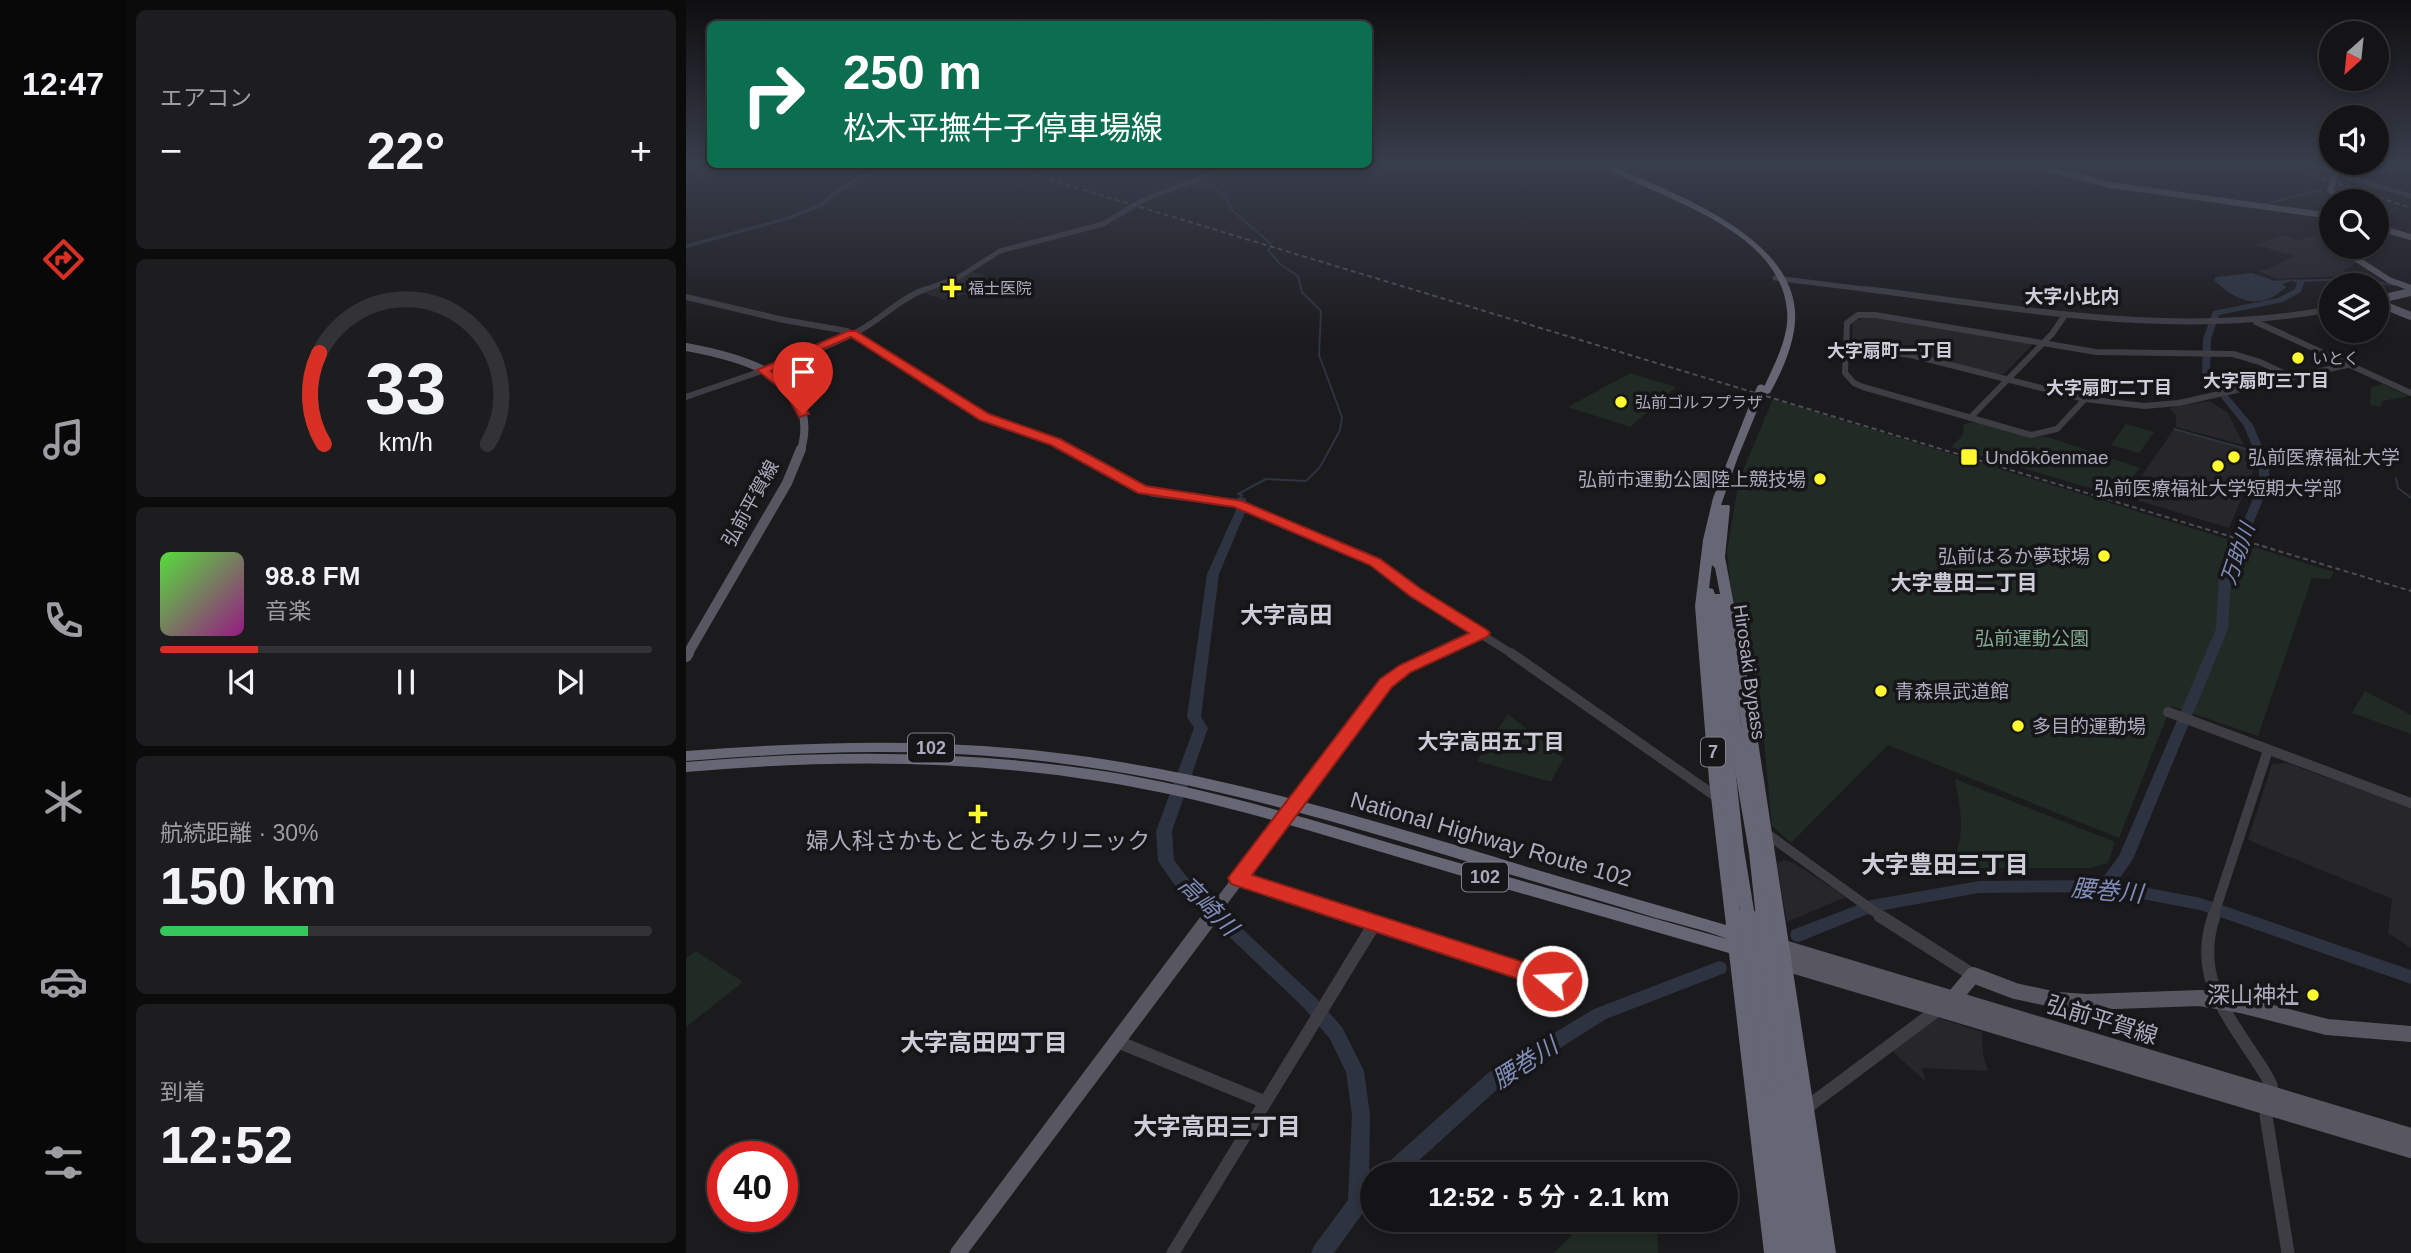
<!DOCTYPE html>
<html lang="ja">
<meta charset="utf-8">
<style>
:root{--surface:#141416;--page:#1d1d1f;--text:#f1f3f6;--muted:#9d9ea1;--line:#333335;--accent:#d93025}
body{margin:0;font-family:Arial,"Noto Sans JP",sans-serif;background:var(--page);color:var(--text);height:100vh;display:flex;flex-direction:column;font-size:26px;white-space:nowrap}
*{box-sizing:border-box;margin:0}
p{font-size:23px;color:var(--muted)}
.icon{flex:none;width:38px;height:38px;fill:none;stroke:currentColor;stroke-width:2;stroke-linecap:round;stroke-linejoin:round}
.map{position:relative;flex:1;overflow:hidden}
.panel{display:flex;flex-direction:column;gap:10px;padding:10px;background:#0b0b0c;width:560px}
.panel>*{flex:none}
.top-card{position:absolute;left:21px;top:21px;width:665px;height:147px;border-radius:10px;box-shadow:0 4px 10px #0003,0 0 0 2px var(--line);background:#0b6e4f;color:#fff;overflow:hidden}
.needle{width:46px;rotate:207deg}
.fabs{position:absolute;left:1633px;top:21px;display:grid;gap:14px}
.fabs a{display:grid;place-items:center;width:70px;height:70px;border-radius:50%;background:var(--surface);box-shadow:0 4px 10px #0003,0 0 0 2px var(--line);font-size:35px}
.speed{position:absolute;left:21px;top:1141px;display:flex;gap:14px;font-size:35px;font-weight:700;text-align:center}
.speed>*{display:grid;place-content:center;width:91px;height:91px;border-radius:50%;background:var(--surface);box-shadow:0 4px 10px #0003,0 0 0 2px var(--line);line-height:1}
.speed .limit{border:10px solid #d22;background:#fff;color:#111}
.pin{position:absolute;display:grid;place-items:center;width:60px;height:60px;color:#fff;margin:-72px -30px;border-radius:50% 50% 50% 0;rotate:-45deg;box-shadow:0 0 7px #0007}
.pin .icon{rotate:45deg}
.me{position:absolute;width:77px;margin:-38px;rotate:288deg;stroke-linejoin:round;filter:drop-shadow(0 0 5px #0008)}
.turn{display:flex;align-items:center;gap:24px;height:147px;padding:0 21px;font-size:32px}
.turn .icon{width:91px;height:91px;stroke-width:2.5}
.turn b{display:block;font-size:49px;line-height:60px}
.big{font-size:52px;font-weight:600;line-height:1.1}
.panel .card{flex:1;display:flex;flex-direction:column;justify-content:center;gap:10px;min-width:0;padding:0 24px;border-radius:10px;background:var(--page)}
.panel .dial{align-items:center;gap:0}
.dial svg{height:182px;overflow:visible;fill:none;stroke:var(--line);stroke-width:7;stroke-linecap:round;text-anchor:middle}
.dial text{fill:var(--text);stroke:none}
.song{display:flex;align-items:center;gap:21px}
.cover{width:84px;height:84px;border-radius:10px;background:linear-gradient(135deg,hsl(110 70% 55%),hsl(310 70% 35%))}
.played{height:7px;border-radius:4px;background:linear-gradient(90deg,var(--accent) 20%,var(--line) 20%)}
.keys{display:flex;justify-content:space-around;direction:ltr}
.heat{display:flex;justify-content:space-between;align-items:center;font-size:38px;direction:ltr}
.charge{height:10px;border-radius:5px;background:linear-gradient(90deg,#34c759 30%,var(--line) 0)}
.trip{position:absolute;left:674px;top:1162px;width:378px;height:70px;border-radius:35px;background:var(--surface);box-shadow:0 4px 10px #0003,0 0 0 2px var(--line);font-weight:600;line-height:70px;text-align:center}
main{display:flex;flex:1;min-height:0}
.menu{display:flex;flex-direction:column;width:126px;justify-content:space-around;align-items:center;background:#080809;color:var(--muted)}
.menu .icon{width:49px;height:49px}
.menu .active{color:var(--accent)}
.menu b{font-size:32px;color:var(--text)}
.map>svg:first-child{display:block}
.built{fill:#27262a}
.green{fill:#212b25}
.water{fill:#2e3342}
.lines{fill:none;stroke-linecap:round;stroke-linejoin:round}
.stream{stroke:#2e3342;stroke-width:2}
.river{fill:#2e3342;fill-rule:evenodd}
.minor-far4{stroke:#3e3d44;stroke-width:5}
.minor-far3{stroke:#3e3d44;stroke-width:6}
.minor-far2{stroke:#3e3d44;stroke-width:8}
.minor-far1{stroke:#3e3d44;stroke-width:10}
.minor{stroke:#3e3d44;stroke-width:13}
.major-far4{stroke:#575661;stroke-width:6}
.major-far3{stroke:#575661;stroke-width:8}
.major-far2{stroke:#575661;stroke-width:10}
.major-far1{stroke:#575661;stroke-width:12}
.major{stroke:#575661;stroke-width:16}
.highway{fill:#676674;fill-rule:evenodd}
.rail{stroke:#4e4d57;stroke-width:2;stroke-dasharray:5 3.5;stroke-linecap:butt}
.highway-bridge-far2{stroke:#676674;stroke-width:9}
.highway-bridge-far1{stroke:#676674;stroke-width:14}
.highway-bridge{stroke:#676674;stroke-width:18}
.route{fill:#d93025;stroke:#8d1f18;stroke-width:2}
.poi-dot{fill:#fff930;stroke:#161518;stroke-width:2.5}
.labels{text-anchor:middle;stroke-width:7;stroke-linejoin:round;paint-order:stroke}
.far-poi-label{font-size:16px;fill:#ababbd;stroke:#161518;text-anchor:start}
.far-neighbourhood-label{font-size:18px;font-weight:bold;fill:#cdcdd9;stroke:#161518}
.shield{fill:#161518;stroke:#7e7e8c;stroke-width:2}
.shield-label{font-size:18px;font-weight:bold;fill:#ababbd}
.far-quarter-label{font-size:19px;font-weight:bold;fill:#cdcdd9;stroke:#161518}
.poi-label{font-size:19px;fill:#ababbd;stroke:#161518;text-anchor:start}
.street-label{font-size:19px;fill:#ababbd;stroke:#161518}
.park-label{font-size:19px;fill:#81aa90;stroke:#161518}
.water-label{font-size:21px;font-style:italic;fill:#808dba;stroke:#161518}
.neighbourhood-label{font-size:21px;font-weight:bold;fill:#cdcdd9;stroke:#161518}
.quarter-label{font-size:23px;font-weight:bold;fill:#cdcdd9;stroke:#161518}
.near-street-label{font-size:23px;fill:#ababbd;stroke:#161518}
.near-poi-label{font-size:23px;fill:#ababbd;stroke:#161518}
.near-neighbourhood-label{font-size:24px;font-weight:bold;fill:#cdcdd9;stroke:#161518}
.near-water-label{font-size:24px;font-style:italic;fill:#808dba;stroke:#161518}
</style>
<main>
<nav class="menu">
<b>12:47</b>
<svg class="icon active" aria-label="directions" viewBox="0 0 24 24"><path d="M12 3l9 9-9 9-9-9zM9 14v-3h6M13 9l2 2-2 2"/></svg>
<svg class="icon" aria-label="music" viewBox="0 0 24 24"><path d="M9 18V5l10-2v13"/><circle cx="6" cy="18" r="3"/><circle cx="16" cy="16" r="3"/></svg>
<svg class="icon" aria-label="phone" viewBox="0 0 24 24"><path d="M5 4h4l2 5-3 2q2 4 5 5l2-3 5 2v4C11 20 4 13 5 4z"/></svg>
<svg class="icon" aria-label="climate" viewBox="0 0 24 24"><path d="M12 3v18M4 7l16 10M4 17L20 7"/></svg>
<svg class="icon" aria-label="car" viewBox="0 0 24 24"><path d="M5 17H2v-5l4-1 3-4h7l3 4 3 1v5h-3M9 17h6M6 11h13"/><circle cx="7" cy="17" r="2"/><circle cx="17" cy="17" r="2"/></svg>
<svg class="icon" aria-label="filters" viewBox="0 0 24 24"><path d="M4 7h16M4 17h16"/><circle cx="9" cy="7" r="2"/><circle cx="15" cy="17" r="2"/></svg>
</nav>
<section class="panel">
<div class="card"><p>エアコン</p>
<div class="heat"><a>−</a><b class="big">22°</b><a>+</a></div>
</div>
<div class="card dial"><svg viewBox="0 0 100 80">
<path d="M14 69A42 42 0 1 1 86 69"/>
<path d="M14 69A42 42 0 0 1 12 29" stroke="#d93025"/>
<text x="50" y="56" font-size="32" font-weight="700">33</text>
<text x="50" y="72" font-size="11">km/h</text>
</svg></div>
<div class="card">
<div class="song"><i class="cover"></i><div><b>98.8 FM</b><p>音楽</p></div></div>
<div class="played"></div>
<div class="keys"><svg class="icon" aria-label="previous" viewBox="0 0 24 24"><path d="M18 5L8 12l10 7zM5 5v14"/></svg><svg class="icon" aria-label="pause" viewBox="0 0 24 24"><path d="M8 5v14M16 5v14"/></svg><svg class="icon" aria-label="next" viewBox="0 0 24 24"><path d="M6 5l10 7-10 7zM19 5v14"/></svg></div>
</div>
<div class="card"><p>航続距離 · 30%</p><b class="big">150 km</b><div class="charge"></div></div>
<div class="card"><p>到着</p><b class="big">12:52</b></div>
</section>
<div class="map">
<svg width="1725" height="1253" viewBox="0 0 1725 1253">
<rect width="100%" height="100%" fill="#1b1a1d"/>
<g class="built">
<polygon points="1633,234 1645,247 1672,262 1657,271 1671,275 1591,279 1572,271 1582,269 1608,256 1569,245 1597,235 1611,240"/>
<polygon points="285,272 301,275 278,285 291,291 258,300 236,292"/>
<polygon points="1182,317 1342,343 1346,345 1318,374 1312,374 1222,352 1170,346 1166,344 1167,322"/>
<polygon points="1523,401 1542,413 1558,445 1490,427 1490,416 1483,408"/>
<polygon points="1488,429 1565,451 1570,465 1543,528 1441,497"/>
<polygon points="1601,763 1725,808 1725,948 1702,933 1706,899 1562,840 1586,764"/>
<polygon points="1098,860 1108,863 1160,897 1101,922 1091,864"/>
<polygon points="1250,1017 1296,1032 1297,1055 1302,1071 1236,1068 1240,1082 1206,1051"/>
</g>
<g class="green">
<polygon points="944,373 990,387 944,427 882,407"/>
<polygon points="1696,384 1723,396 1696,401 1695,407 1684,405 1685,388"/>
<polygon points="1087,399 1648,572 1644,579 1626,578 1572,736 1485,706 1433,838 1202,745 1105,843 1086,826 1073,688 1047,614 1041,551 1053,480"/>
<polygon points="1290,422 1344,436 1362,437 1454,468 1431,496 1265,447 1277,435 1278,424"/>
<polygon points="1440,424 1468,432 1453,453 1425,445"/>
<polygon points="1679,691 1725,715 1725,734 1666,713"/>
<polygon points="822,714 878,758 865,782 791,761"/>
<path d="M 1269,779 L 1429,842 L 1422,863 L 1404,868 L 1290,868 L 1258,872 L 1252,867 L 1255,860 L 1271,851 C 1279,826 1273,803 1269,779 Z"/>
<polygon points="10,951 57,982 0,1027 0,958"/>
<polygon points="901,1220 971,1220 972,1253 868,1253"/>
</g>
<path class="water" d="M 1566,273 L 1589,281 L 1612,279 L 1596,284 L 1600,287 C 1578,308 1554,306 1528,280 L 1530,277 Z"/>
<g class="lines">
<g class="stream">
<polyline points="520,180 518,183 539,195 546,210 585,244"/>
<polyline points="0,183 50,165"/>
<polyline points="498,187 535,173"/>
<polyline points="1579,204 1635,190"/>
<polyline points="1608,281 1668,279 1708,285"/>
<polyline points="1488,429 1571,452"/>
<polyline points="1710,478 1712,488 1725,498"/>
<polyline points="556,495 552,494 580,479 620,481 634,467 654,430 656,417 633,355 635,311 616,292 612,276 594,264 582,250 584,248"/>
</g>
<g class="river">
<polygon points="200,165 209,165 171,181 148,196 137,206 105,219 0,248 0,244 101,217 133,204 144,194 167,179"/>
<polygon points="1612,279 1619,281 1615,292 1597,302 1533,315 1525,339 1524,374 1567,425 1583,463 1583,485 1545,577 1542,629 1447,859 1431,882 1515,898 1725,970 1725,984 1514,910 1419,892 1293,893 1187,912 1118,940 1112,942 1106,940 1104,935 1106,930 1185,900 1293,881 1415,880 1433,856 1530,629 1533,577 1573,485 1573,463 1558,426 1516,374 1517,339 1527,311 1592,298 1609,289"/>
<polygon points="555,496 560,499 560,510 533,574 515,717 522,728 486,831 488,860 500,876 630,998 656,1027 678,1071 684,1115 683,1182 686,1181 686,1204 679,1210 648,1253 625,1253 628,1246 662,1200 666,1115 660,1072 644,1039 618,1008 488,884 472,861 470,831 508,728 501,717 521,574 550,510 550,499"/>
<polygon points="1033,961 1039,963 1041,968 1039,973 920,1019 816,1085 718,1174 694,1174 697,1167 802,1073 908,1009"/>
</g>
<g class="minor-far4">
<polyline points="1657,172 1725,170"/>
<polyline points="1650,173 1725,196"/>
<polyline points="1089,278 1194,291"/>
<polyline points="235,291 273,277 314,251 417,224 457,200 548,165"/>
</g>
<g class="minor-far3">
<path d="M 1179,289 C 1334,308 1490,339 1645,309"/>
<polyline points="0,297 98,320 161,331 298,417 370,442 385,450"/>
<polyline points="1570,322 1725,393"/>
<polyline points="1161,348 1225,355 1399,399 1458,406 1493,403 1661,365"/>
<path d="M 0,397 C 57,377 117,359 171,332 C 196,319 214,298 240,289"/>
<polyline points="1399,399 1371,429 1345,435 1177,387 1168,383 1159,373 1161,323 1172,315 1189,315 1410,352 1547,354 1574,362 1606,377"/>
<polyline points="1284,418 1366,334 1379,315"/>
</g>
<g class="minor-far2">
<polyline points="381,449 443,484 467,493 551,503 689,562 729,593 828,655"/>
<polyline points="747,655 795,633"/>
</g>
<g class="minor-far1">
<polyline points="825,653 1032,798"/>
<polyline points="1482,712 1725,803"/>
<polyline points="608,805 700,683 719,668 751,653"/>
<polyline points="1077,831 1196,917"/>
<polyline points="552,879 671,917"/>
<polyline points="1527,917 1582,750"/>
</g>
<g class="minor">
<polyline points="666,916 874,983"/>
<polyline points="1194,916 1287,975"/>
<path d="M 1528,916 C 1509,971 1535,1007 1565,1052 C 1572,1063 1580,1073 1585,1085 L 1586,1095 L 1580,1116 L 1602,1253"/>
<polyline points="430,1041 579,1102"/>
<polyline points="1120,1108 1254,1008"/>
<polyline points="487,1253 689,923"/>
</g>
<g class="major-far4">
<polyline points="1347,165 1425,185 1645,216"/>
<polyline points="1628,165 1650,173 1644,190 1649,195 1647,201"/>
<polyline points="1645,205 1634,225 1635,233 1645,242"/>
<polyline points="1690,227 1725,237"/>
<polyline points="1652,247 1703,280 1725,288"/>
</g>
<g class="major-far3">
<polyline points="1690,300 1725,292"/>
<polyline points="1690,302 1725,316"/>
<path d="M 0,347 C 55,357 136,377 115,450"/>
</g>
<polyline class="major-far2" points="1,655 101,483 115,449"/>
<g class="major-far1">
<polyline points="0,656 2,653"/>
<polyline points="524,917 608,805"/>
</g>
<g class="major">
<polyline points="1094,947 1725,1136"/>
<polyline points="1096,962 1725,1150"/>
<polyline points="1267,999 1287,975 1329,991 1371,1000 1401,1002 1514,998 1555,1005 1641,1027 1725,1034"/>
<polyline points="272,1253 525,916"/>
</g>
<g class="highway">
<path d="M 914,165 L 923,165 C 983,191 1104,234 1109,311 C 1111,338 1097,370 1084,393 L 1081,394 L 1076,391 C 1087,367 1104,337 1101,310 C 1093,227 973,199 914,165 Z"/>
<path d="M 1072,393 L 1077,396 L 1052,457 L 1035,505 L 1043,505 L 1044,507 L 1039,557 L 1066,702 L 1150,1253 L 1078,1253 L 1043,953 C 942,924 840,895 739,865 C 631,833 523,798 412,781 C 276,759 137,760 0,772 L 0,762 C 137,750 275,750 411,770 C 522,787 630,821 738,853 C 839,882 940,910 1041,939 C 1019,930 993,924 970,918 C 922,903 874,889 826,875 C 674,829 522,781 364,762 C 243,747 121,751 0,761 L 0,751 C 121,742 242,738 363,752 C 515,769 663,813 809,857 C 886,881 963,902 1040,925 L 1023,780 L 1009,606 L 1017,540 L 1027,498 L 1067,396 ZM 1026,565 L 1029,568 L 1034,594 L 1029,594 L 1027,589 L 1023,588 ZM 1050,688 L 1052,702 L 1085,938 L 1056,929 L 1033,731 L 1038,734 L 1044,731 L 1049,734 L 1054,732 L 1056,729 ZM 1060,959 L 1090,967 L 1105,1076 L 1099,1073 L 1092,1078 L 1084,1073 L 1077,1076 L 1076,1079 Z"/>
</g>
<g class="rail">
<polyline points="324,165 378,184 1725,591"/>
<polyline points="1596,165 1725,208"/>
</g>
<polyline class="highway-bridge-far2" points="1072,396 1075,389"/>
<g class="highway-bridge-far1">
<polyline points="1038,729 1051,850 1062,917"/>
<polyline points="1049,729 1070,852 1077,917"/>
</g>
<g class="highway-bridge">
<polyline points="1061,916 1084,1082"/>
<polyline points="1077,916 1099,1082"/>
</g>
</g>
<linearGradient id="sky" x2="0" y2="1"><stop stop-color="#0f0e10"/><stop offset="0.48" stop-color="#393e4c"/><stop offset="1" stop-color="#393e4c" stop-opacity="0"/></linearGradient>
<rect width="1725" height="341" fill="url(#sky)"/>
<polygon class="route" points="162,331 170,331 303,414 374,439 460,486 556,501 694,559 735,589 801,630 804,633 801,637 725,672 706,687 566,875 874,974 877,981 874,987 866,990 545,884 542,878 694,679 714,665 783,633 724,596 684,565 548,507 452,493 365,445 294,420 165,337 85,371 108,387 123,414 113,417 99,392 71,370"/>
<g class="poi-dot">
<path d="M262.5 277.5h7v7h7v7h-7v7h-7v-7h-7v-7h7z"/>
<circle cx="1612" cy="358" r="7"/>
<circle cx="935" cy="402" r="7"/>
<rect x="1274" y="448" width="18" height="18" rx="3.5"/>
<circle cx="1548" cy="457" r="7"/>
<circle cx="1532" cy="466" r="7"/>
<circle cx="1134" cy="479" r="7"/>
<circle cx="1418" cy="556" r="7"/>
<circle cx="1195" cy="691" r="7"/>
<circle cx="1332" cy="726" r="7"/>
<path d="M288.5 803.5h7v7h7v7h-7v7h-7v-7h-7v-7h7z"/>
<circle cx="1627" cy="995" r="7"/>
</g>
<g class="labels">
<g class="far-poi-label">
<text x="282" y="294">福士医院</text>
<text x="1626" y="364">いとく</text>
<text x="949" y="408">弘前ゴルフプラザ</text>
</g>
<g class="far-neighbourhood-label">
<text x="1204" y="357">大字扇町一丁目</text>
<text x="1580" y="387">大字扇町三丁目</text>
<text x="1423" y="394">大字扇町二丁目</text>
</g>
<g class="shield">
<rect x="222" y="733.5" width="46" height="29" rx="5"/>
<rect x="1015" y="737.5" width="24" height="29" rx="5"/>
<rect x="776" y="862.5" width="46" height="29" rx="5"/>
</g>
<g class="shield-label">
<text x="245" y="754">102</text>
<text x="1027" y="758">7</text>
<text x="799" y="883">102</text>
</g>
<g class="far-quarter-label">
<text x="1386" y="303">大字小比内</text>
</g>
<g class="poi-label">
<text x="1299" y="464">Undōkōenmae</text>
<text x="1562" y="464">弘前医療福祉大学</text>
<text x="1120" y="486" text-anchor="end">弘前市運動公園陸上競技場</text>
<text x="1532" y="495" text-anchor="middle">弘前医療福祉大学短期大学部</text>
<text x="1404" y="563" text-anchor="end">弘前はるか夢球場</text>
<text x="1209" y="698">青森県武道館</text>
<text x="1346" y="733">多目的運動場</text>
</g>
<g class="street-label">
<text transform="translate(64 503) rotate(-61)" y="7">弘前平賀線</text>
<text transform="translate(1064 672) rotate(82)" y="7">Hirosaki Bypass</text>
</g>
<g class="park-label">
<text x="1346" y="645">弘前運動公園</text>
</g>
<g class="water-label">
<text transform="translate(1552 554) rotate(-71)" y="7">万助川</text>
</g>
<g class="neighbourhood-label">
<text x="1278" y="590">大字豊田二丁目</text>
<text x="805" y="749">大字高田五丁目</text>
</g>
<g class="quarter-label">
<text x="600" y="623">大字高田</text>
</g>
<g class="near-street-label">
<text transform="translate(805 839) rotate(16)" y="8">National Highway Route 102</text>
<text transform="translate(1416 1020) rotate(17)" y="8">弘前平賀線</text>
</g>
<g class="near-poi-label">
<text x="292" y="849">婦人科さかもとともみクリニック</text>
<text x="1613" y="1003" text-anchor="end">深山神社</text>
</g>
<g class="near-neighbourhood-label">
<text x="1259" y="873">大字豊田三丁目</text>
<text x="298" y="1051">大字高田四丁目</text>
<text x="531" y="1135">大字高田三丁目</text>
</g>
<g class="near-water-label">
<text transform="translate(1421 891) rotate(5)" y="8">腰巻川</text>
<text transform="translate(522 906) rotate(45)" y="8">高崎川</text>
<text transform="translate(839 1063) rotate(-33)" y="8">腰巻川</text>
</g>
</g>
</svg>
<div class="fabs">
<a><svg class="needle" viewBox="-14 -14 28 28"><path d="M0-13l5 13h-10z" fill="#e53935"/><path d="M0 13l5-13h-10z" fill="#9d9ea1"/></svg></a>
<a><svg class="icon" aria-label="sound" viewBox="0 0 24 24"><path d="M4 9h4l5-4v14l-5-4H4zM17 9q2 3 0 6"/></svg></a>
<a><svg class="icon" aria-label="search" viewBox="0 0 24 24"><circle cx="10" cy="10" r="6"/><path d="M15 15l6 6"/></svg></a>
<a><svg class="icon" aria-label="layers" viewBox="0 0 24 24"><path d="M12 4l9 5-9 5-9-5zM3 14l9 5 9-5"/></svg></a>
</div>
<div class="speed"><div class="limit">40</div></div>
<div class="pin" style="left:117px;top:414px;background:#d93025"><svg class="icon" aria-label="arrive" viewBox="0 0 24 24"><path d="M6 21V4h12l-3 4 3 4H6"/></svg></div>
<svg class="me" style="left:866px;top:981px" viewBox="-20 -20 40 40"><circle r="17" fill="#d93025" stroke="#fff" stroke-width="3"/><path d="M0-11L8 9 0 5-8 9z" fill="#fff"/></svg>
<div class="trip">12:52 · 5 分 · 2.1 km</div>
<div class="top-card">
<div class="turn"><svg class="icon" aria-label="right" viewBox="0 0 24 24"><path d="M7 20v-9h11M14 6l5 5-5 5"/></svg><div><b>250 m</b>松木平撫牛子停車場線</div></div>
</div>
</div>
</main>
